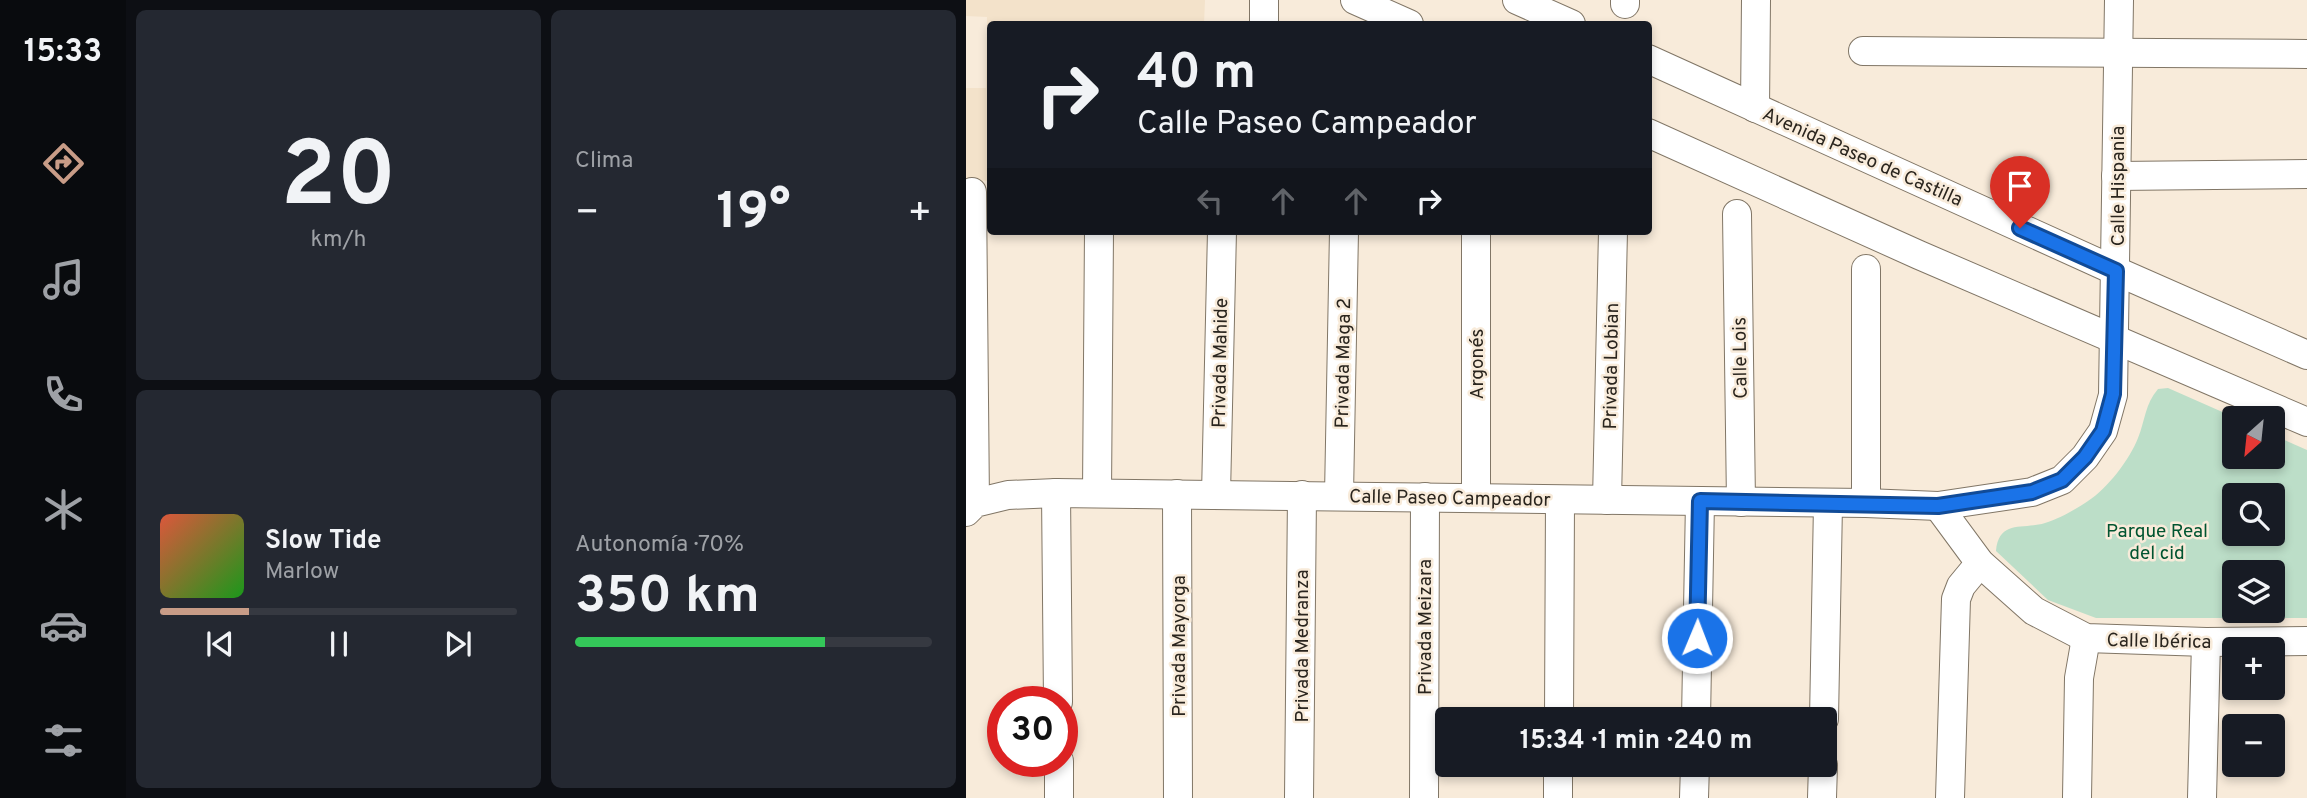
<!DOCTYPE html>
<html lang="es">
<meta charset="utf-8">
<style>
:root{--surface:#171b24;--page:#242831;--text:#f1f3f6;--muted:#9ea1a6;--line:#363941;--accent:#c89c87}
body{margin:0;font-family:Overpass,sans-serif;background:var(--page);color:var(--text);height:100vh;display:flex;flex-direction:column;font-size:26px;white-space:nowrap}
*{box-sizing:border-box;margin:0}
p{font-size:23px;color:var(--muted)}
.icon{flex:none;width:38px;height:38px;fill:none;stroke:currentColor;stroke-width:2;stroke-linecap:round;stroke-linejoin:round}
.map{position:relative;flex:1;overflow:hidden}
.sheet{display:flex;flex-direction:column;gap:10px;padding:10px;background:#0d0f14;width:840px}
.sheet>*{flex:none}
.top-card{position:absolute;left:21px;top:21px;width:665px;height:214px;border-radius:7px;box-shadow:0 4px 10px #0003;background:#171b24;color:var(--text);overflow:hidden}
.needle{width:46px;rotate:207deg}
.controls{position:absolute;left:1256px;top:406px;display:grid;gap:14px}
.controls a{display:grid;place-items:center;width:63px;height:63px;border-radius:7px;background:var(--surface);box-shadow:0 4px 10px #0003;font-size:35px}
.speed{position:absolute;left:21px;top:686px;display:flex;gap:14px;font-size:35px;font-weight:700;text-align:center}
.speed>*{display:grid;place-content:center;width:91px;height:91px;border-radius:50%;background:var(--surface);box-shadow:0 4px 10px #0003;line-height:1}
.speed .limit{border:10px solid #d22;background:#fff;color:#111}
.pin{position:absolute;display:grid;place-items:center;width:60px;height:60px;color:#fff;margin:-72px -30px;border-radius:50% 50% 50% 0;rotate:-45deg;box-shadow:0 0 7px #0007}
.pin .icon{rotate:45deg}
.me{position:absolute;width:77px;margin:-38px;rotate:1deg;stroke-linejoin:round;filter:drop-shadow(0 0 5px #0008)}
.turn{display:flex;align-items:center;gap:24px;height:147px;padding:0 35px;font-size:32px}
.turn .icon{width:91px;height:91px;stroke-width:2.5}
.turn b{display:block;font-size:49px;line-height:60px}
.lanes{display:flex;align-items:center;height:66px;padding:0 35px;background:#0003;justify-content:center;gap:35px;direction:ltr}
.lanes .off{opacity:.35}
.big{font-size:52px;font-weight:700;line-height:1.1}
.sheet .tile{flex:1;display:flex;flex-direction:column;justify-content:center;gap:10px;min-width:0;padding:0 24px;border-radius:10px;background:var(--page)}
.sheet .dial{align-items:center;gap:0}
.dial b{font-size:91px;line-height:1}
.song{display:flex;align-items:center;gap:21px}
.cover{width:84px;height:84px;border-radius:10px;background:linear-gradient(135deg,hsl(10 70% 55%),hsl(120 70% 35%))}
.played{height:7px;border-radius:4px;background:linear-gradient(90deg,var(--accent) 25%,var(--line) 25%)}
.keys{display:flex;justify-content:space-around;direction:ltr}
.heat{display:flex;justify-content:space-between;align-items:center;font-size:38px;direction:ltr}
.charge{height:10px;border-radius:5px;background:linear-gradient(90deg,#34c759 70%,var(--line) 0)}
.sheet .tiles{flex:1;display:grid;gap:10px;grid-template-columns:repeat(2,1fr)}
.trip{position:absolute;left:469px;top:707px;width:402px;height:70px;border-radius:7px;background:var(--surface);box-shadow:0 4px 10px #0003;font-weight:700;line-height:70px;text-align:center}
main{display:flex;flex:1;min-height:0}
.menu{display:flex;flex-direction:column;width:126px;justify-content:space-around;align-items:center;background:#090b0e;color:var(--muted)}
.menu .icon{width:49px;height:49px}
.menu .active{color:var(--accent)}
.menu b{font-size:32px;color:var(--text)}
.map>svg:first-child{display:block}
.built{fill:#f3e2ca}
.green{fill:#bcdec8;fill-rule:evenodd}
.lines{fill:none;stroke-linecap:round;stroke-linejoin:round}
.minor-casing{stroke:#817666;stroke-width:30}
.minor{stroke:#fff;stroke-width:28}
.route-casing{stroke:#114b97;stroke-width:18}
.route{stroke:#1a73e8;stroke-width:12}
.labels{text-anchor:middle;stroke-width:5;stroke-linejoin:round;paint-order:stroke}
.street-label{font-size:19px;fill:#2a251e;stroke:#f8ebda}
.park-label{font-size:19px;fill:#005430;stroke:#f8ebda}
</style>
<main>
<nav class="menu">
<b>15:33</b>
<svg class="icon active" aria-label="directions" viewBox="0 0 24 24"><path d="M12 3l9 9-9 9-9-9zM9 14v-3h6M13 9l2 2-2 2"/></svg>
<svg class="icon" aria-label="music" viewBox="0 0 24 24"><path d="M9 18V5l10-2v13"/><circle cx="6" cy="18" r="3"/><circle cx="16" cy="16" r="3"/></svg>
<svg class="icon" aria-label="phone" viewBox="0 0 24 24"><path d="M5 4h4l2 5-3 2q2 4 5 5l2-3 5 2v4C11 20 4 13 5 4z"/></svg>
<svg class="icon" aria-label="climate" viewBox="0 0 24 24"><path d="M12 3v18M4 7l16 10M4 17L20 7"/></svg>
<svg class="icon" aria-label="car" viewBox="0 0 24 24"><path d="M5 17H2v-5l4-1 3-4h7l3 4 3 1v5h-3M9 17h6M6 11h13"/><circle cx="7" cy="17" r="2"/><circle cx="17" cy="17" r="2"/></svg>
<svg class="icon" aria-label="filters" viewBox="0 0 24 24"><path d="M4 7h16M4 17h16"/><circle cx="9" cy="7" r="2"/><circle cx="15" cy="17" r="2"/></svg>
</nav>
<section class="sheet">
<div class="tiles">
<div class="tile dial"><b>20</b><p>km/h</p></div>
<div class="tile"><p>Clima</p>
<div class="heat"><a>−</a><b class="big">19°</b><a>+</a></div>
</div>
<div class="tile">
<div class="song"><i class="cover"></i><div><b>Slow Tide</b><p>Marlow</p></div></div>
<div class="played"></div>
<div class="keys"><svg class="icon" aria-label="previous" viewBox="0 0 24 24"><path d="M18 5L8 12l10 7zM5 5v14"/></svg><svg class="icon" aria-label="pause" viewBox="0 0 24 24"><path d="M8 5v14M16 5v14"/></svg><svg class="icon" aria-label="next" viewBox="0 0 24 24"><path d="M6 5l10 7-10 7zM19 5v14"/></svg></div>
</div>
<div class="tile"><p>Autonomía · 70%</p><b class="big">350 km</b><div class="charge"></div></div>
</div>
</section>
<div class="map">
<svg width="1341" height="798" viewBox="0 0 1341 798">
<rect width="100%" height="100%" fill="#f8ebda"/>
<polygon class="built" points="0,0 239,0 238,24 24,24 24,181 0,180 0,88 20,88 21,17 0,16"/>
<path class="green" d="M 1202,388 L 1270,418 L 1269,457 L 1307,457 L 1307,435 L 1341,450 L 1341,618 L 1130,618 L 1082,600 L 1030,551 C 1033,519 1057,530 1079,523 C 1093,519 1110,509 1122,501 C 1141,489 1164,459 1172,438 C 1179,421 1179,404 1192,389 ZM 1269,495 L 1307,495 L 1307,534 L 1269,534 ZM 1269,572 L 1307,572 L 1307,611 L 1269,611 Z"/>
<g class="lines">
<g class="minor-casing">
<g id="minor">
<polyline points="298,0 298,24"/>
<polyline points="389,0 443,24"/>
<polyline points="551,0 605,24"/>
<polyline points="659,4 659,0"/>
<polyline points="897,51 1341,54"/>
<polyline points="682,59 1150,271 1341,355"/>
<polyline points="789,108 790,0"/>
<polyline points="682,133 953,255 1341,422"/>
<polyline points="1150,176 1341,174"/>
<polyline points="6,192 9,503"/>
<polyline points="771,214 775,502"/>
<polyline points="510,231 510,497"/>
<polyline points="90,493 92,702"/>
<polyline points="131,493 133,231"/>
<polyline points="211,494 212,798"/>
<polyline points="250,494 256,231"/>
<polyline points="373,495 378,231"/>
<polyline points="641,500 647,231"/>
<polyline points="900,503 900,269"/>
<polyline points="972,506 1014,563 1068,611 1120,638 1240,642 1341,641"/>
<polyline points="0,512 9,503 42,495 90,493 900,503 972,506 1066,492 1096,480 1119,457 1137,431 1147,395 1153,0"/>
<polyline points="593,719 594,500"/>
<polyline points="730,719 734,501"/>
<polyline points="858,719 862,504"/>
<polyline points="93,761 93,798"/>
<polyline points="333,798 336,495"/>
<polyline points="458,798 459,497"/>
<polyline points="592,798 592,765"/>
<polyline points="728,798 729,765"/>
<polyline points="856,798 857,765"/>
<polyline points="984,798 990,599 995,586 1014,563"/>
<polyline points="1111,798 1113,678 1120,638"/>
<polyline points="1236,798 1240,642"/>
</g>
</g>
<use href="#minor" class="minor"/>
</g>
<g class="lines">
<g class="route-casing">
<polyline id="route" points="731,638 734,501 972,506 1066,492 1096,480 1119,457 1137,431 1147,394 1150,271 1054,228"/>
</g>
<use href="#route" class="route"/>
</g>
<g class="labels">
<g class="street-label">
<text transform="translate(897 156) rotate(24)" y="7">Avenida Paseo de Castilla</text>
<text transform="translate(1151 186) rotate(-90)" y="7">Calle Hispania</text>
<text transform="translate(773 358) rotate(-91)" y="7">Calle Lois</text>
<text transform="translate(253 363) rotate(-89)" y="7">Privada Mahide</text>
<text transform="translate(376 363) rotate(-89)" y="7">Privada Maga 2</text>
<text transform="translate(510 364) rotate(-90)" y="7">Argonés</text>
<text transform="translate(644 366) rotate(-89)" y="7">Privada Lobian</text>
<text transform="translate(484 497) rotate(1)" y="7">Calle Paseo Campeador</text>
<text transform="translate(458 627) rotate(-90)" y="7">Privada Meizara</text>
<text transform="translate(1193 640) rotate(1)" y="7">Calle Ibérica</text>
<text transform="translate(212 646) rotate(-90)" y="7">Privada Mayorga</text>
<text transform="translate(335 646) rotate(-90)" y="7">Privada Medranza</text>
</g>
<g class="park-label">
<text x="1191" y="537">Parque Real<tspan x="1191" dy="22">del cid</tspan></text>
</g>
</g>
</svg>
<div class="controls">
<a><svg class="needle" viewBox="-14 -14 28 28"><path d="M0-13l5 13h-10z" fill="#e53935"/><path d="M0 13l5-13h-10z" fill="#9ea1a6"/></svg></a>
<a><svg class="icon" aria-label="search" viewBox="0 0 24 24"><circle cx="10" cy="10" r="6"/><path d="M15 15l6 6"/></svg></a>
<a><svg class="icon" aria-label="layers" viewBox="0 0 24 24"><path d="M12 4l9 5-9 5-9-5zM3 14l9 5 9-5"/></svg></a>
<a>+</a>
<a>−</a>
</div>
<div class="speed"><div class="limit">30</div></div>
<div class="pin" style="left:1054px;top:228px;background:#d93025"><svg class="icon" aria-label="arrive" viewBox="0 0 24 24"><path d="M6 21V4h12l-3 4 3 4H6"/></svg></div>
<svg class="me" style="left:731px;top:638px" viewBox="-20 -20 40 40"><circle r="17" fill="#1a73e8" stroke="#fff" stroke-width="3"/><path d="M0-11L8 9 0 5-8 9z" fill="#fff"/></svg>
<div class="trip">15:34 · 1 min · 240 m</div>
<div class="top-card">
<div class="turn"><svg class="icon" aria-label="right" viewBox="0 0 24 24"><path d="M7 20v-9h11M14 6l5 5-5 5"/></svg><div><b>40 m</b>Calle Paseo Campeador</div></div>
<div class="lanes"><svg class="icon off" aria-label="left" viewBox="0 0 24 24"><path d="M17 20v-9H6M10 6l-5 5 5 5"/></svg><svg class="icon off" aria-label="ahead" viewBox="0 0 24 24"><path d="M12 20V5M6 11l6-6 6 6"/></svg><svg class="icon off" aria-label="ahead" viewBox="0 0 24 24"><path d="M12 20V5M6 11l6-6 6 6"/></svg><svg class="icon" aria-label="right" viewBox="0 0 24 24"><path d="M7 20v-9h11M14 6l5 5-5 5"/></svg></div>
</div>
</div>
</main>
